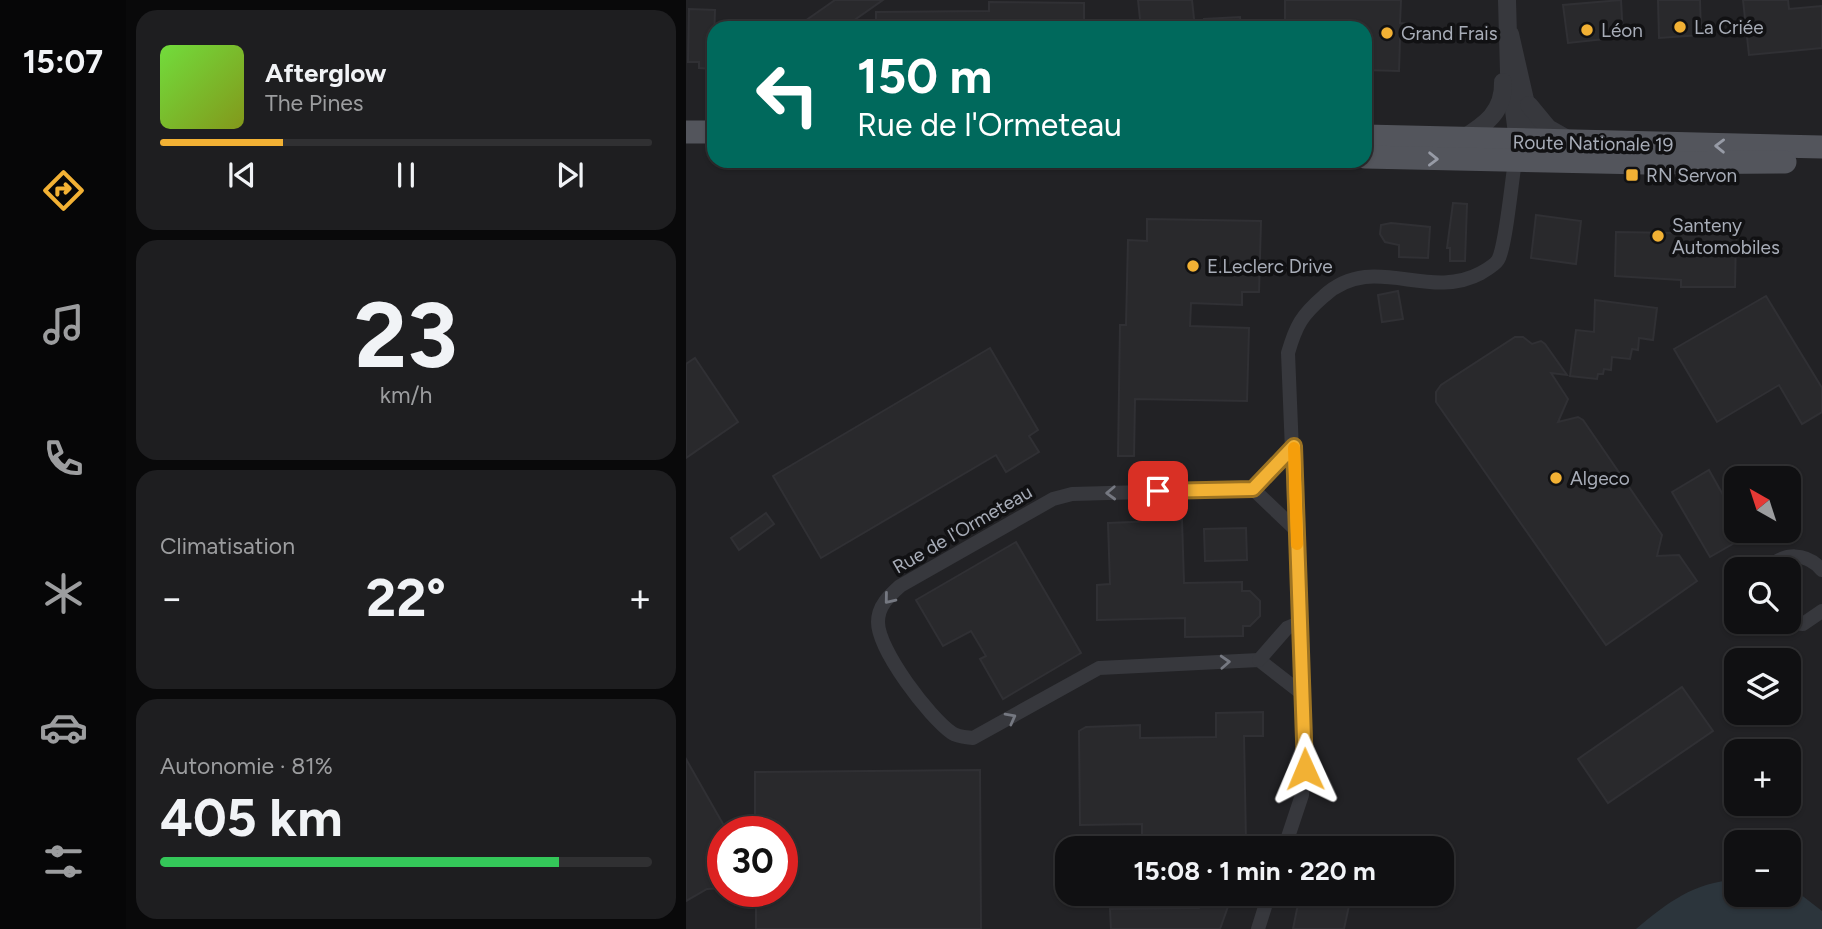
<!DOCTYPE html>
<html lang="fr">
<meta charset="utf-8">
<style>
:root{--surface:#101012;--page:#1e1e20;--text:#f1f3f6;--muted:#9c9d9f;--line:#303032;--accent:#f2b134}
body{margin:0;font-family:Figtree,sans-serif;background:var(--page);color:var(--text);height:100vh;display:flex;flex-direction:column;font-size:26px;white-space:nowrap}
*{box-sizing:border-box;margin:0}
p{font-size:23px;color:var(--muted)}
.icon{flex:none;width:38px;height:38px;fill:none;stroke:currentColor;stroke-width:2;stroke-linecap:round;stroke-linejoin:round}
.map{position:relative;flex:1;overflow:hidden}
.side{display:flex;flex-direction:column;gap:10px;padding:10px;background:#09090a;width:560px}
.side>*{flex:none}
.hud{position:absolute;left:21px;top:21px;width:665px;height:147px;border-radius:21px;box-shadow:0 2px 5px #0004,0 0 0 2px var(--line);background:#00695c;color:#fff;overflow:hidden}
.needle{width:46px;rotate:321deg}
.buttons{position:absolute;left:1038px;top:466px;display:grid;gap:14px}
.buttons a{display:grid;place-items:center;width:77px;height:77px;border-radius:14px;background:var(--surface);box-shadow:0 2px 5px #0004,0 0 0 2px var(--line);font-size:35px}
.speed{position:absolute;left:21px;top:816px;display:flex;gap:14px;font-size:35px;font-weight:700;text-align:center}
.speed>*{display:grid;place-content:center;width:91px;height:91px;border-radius:50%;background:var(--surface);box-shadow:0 2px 5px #0004,0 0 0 2px var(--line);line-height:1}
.speed .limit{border:10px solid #d22;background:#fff;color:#111}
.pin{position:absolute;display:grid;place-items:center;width:60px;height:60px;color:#fff;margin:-30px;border-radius:14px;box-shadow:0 4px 10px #0006}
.me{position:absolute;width:77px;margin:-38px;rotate:359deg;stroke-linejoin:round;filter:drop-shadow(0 0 5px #0008)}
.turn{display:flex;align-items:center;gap:24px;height:147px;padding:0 35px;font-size:32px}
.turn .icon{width:91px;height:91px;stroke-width:2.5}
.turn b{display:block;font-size:49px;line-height:60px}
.big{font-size:52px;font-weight:700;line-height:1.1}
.side .tile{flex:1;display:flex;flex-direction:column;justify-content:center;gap:10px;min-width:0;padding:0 24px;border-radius:21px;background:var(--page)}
.side .dial{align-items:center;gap:0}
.dial b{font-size:91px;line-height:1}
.song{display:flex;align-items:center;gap:21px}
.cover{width:84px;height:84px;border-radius:10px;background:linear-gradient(135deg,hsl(100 70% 55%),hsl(70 70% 35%))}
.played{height:7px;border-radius:4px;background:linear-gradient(90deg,var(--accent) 25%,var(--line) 25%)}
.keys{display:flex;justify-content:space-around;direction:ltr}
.heat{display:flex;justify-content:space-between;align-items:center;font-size:38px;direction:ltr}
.charge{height:10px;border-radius:5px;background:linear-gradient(90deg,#34c759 81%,var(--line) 0)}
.trip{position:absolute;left:369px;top:836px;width:399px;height:70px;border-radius:21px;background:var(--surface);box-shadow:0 2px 5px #0004,0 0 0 2px var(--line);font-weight:700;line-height:70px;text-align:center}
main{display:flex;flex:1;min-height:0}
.menu{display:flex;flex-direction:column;width:126px;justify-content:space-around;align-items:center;background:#060607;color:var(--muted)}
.menu .icon{width:49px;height:49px}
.menu .active{color:var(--accent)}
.menu b{font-size:32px;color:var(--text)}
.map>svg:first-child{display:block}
.built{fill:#222225;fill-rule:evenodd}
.water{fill:#2c353c}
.building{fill:#29292c;stroke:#303034;stroke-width:2}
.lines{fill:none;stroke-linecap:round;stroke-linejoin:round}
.minor{stroke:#37383d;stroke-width:14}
.tertiary{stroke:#37383d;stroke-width:18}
.primary{stroke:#53555c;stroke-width:23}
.oneway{stroke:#979ba6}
.oneway2{stroke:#757881}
.route-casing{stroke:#9d7322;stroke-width:18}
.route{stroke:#f2b134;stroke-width:12}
.slow{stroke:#f59e0b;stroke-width:12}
.poi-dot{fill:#f2b134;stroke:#111113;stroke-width:2.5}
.labels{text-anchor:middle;stroke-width:7;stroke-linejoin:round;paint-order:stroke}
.poi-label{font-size:19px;fill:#a8adb8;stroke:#111113;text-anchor:start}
.street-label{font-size:19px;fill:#a8adb8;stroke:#111113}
</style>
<main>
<nav class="menu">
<b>15:07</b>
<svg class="icon active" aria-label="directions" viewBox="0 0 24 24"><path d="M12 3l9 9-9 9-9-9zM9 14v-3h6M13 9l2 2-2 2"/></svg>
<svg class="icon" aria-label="music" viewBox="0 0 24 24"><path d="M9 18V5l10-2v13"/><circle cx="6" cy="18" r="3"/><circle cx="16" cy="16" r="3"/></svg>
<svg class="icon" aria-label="phone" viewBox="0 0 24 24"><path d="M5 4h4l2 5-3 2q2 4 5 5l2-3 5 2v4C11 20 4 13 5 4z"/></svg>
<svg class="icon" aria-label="climate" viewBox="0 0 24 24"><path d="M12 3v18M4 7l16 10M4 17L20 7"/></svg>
<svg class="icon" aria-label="car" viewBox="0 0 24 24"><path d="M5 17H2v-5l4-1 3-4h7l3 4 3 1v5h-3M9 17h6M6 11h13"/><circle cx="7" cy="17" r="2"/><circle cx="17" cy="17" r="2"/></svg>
<svg class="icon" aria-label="filters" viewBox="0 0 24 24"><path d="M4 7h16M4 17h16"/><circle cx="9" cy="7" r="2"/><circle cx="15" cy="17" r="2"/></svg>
</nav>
<section class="side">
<div class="tile">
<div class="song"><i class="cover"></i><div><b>Afterglow</b><p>The Pines</p></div></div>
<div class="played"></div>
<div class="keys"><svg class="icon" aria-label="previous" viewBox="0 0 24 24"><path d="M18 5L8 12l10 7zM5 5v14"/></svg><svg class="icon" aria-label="pause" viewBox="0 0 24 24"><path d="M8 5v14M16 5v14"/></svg><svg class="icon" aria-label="next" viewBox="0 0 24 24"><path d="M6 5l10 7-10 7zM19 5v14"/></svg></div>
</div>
<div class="tile dial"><b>23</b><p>km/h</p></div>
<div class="tile"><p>Climatisation</p>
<div class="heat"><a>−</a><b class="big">22°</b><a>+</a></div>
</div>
<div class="tile"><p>Autonomie · 81%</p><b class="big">405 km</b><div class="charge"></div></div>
</section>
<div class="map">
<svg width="1136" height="929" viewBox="0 0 1136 929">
<rect width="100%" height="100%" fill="#161618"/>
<path class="built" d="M 0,0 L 1136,0 L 1136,929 L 0,929 ZM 28,28 L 679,28 L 679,161 L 28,161 ZM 1050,478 L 1102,478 L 1102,530 L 1050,530 ZM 1050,569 L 1102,569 L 1102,621 L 1050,621 ZM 1050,660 L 1102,660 L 1102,712 L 1050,712 ZM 1050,751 L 1102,751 L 1102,803 L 1050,803 ZM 37,831 L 96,831 L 96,891 L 37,891 ZM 1050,842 L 1102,842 L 1102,894 L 1050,894 ZM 382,849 L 756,849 L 756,894 L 382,894 Z"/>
<path class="water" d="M 1050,880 L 1050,894 L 1102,894 L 1103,890 L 1114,894 L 1136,911 L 1136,929 L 950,929 C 981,903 1008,882 1050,880 Z"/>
<g class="building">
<polygon points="149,0 197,0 157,28 109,28"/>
<polygon points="452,0 506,0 509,28 455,28"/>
<polygon points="599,0 715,0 714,23 723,24 722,39 714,38 713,71 679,70 679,28 599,28"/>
<polygon points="935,0 937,37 882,43 877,5"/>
<polygon points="972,0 1014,0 1015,35 973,38"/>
<polygon points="1057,0 1102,0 1103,9 1136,6 1136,48 1063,55"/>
<polygon points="303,2 398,3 398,28 190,28 190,12 303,11"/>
<polygon points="3,9 29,10 27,69 13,68 13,62 2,62"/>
<polygon points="554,17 555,28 519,28 518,19"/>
<polygon points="767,203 781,204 779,261 764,261 764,248 761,248"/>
<polygon points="850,215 895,221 890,264 845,258"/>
<polygon points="461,219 575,221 573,292 556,292 556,305 505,303 504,326 563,328 561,401 449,399 448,456 432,456 434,325 440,325 442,240 461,241"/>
<polygon points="705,223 744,227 742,258 713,257 713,245 699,242 694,234 695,225"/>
<polygon points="930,232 1050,234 1049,287 995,287 995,280 929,276"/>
<polygon points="712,291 717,319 696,322 692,295"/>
<polygon points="1080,296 1136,388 1136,412 1116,424 1093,385 1031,422 988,349"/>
<polygon points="909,300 971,308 967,340 953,338 952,350 946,349 944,359 926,357 925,370 918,369 917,374 912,374 911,379 884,376 890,330 908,332"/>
<polygon points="829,337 837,337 846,344 855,341 859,344 881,375 865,373 882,399 872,422 892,417 897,420 976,535 971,556 993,555 1011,581 920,645 750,402 750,392 755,385"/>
<polygon points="304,348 352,430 343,436 353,452 320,472 310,455 135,558 87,476"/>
<polygon points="9,358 52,422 0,458 0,364"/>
<polygon points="1023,470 1050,518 1050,530 1071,530 1024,557 986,492"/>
<polygon points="80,513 88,524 53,550 45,538"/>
<polygon points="496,520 498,583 556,582 556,591 564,591 574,601 574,616 564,626 557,626 557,636 499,637 499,618 411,620 411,585 424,584 422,523"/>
<polygon points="560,528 561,560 519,561 518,529"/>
<polygon points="330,542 395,653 317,699 294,659 300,656 285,631 257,646 230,600"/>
<polygon points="996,687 1027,731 922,803 892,759"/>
<polygon points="577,712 577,736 558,736 560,843 456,845 456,824 394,825 393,731 400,727 454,725 454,738 530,737 530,713"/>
<polygon points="0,759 41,831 37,831 37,888 21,889 0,901"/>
<polygon points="294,770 295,929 70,929 70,891 96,891 96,831 69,831 69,772"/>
<polygon points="519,894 545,898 534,929 425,929 424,909 513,908"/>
<polygon points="614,894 664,901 658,929 607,929"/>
</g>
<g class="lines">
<g class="minor">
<path d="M 608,446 L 567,489 L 386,494 L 367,499 L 214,586 C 203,596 192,606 192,622 C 192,650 243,717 266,733 C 272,737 280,737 287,738 L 413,668 L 573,660 L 618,695"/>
<polyline points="567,489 610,530"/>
<path d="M 1081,569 C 1098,552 1120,552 1136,570"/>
<polyline points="1092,621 1117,624 1136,611"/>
<polyline points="573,660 601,628 613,623"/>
<path d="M 598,849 L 616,795 L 619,769 L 602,353 C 610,325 616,315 638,296 C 687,251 741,302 795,273 C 800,270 809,265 812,260 C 820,247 826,176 830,155"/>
<polyline points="572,929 583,894"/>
</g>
<g class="tertiary">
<polyline points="821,0 823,72 832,141 845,126 824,34"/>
<polyline points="843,105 862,128 885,141"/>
<path d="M 776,139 C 799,125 818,112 817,82"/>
</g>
<g class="primary">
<polyline points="0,132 28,132"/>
<polyline points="679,136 1136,147"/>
<polyline points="679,157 960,163 1099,162"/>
</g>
</g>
<defs><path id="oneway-chevron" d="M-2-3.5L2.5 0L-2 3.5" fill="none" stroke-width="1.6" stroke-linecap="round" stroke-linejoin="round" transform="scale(1.75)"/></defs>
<g class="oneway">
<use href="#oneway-chevron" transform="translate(1034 146) rotate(-179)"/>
<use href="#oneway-chevron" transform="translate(747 159) rotate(1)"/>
</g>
<g class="oneway2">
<use href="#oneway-chevron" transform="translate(425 493) rotate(178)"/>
<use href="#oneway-chevron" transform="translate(203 599) rotate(129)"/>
<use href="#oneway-chevron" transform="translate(539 662) rotate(-3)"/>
<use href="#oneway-chevron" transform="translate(325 718) rotate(-28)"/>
</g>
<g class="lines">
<g class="route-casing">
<polyline id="route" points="472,491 567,489 608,446 619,769"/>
</g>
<use href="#route" class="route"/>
<polyline class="slow" points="608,448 611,544"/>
</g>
<g class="poi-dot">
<circle cx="994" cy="27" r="7"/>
<circle cx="901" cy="30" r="7"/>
<circle cx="701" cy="33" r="7"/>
<rect x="939" y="168" width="14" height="14" rx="3.5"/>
<circle cx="972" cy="236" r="7"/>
<circle cx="507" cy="266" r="7"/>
<circle cx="870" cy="478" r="7"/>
</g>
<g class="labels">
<g class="poi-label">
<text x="1008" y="34">La Criée</text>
<text x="915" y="37">Léon</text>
<text x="715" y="40">Grand Frais</text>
<text x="960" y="182">RN Servon</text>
<text x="986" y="232">Santeny<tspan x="986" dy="22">Automobiles</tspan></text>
<text x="521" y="273">E.Leclerc Drive</text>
<text x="884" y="485">Algeco</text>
</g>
<g class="street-label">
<text transform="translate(907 143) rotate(1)" y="7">Route Nationale 19</text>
<text transform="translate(276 529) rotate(-30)" y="7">Rue de l'Ormeteau</text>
</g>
</g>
</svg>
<div class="buttons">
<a><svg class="needle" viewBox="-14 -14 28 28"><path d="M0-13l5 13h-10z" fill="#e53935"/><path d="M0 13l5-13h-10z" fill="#9c9d9f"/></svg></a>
<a><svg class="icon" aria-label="search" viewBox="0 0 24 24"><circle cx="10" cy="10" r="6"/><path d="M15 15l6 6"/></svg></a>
<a><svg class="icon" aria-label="layers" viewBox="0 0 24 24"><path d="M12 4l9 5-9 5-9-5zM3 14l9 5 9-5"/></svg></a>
<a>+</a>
<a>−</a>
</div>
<div class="speed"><div class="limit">30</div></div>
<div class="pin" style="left:472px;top:491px;background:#d93025"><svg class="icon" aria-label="arrive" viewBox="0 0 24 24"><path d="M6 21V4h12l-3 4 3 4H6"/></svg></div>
<svg class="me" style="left:619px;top:769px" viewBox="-20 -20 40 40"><path d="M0-17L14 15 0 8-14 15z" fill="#f2b134" stroke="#fff" stroke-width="4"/></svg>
<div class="trip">15:08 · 1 min · 220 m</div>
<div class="hud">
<div class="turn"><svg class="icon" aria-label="left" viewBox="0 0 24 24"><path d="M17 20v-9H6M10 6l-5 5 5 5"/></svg><div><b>150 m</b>Rue de l'Ormeteau</div></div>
</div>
</div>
</main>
